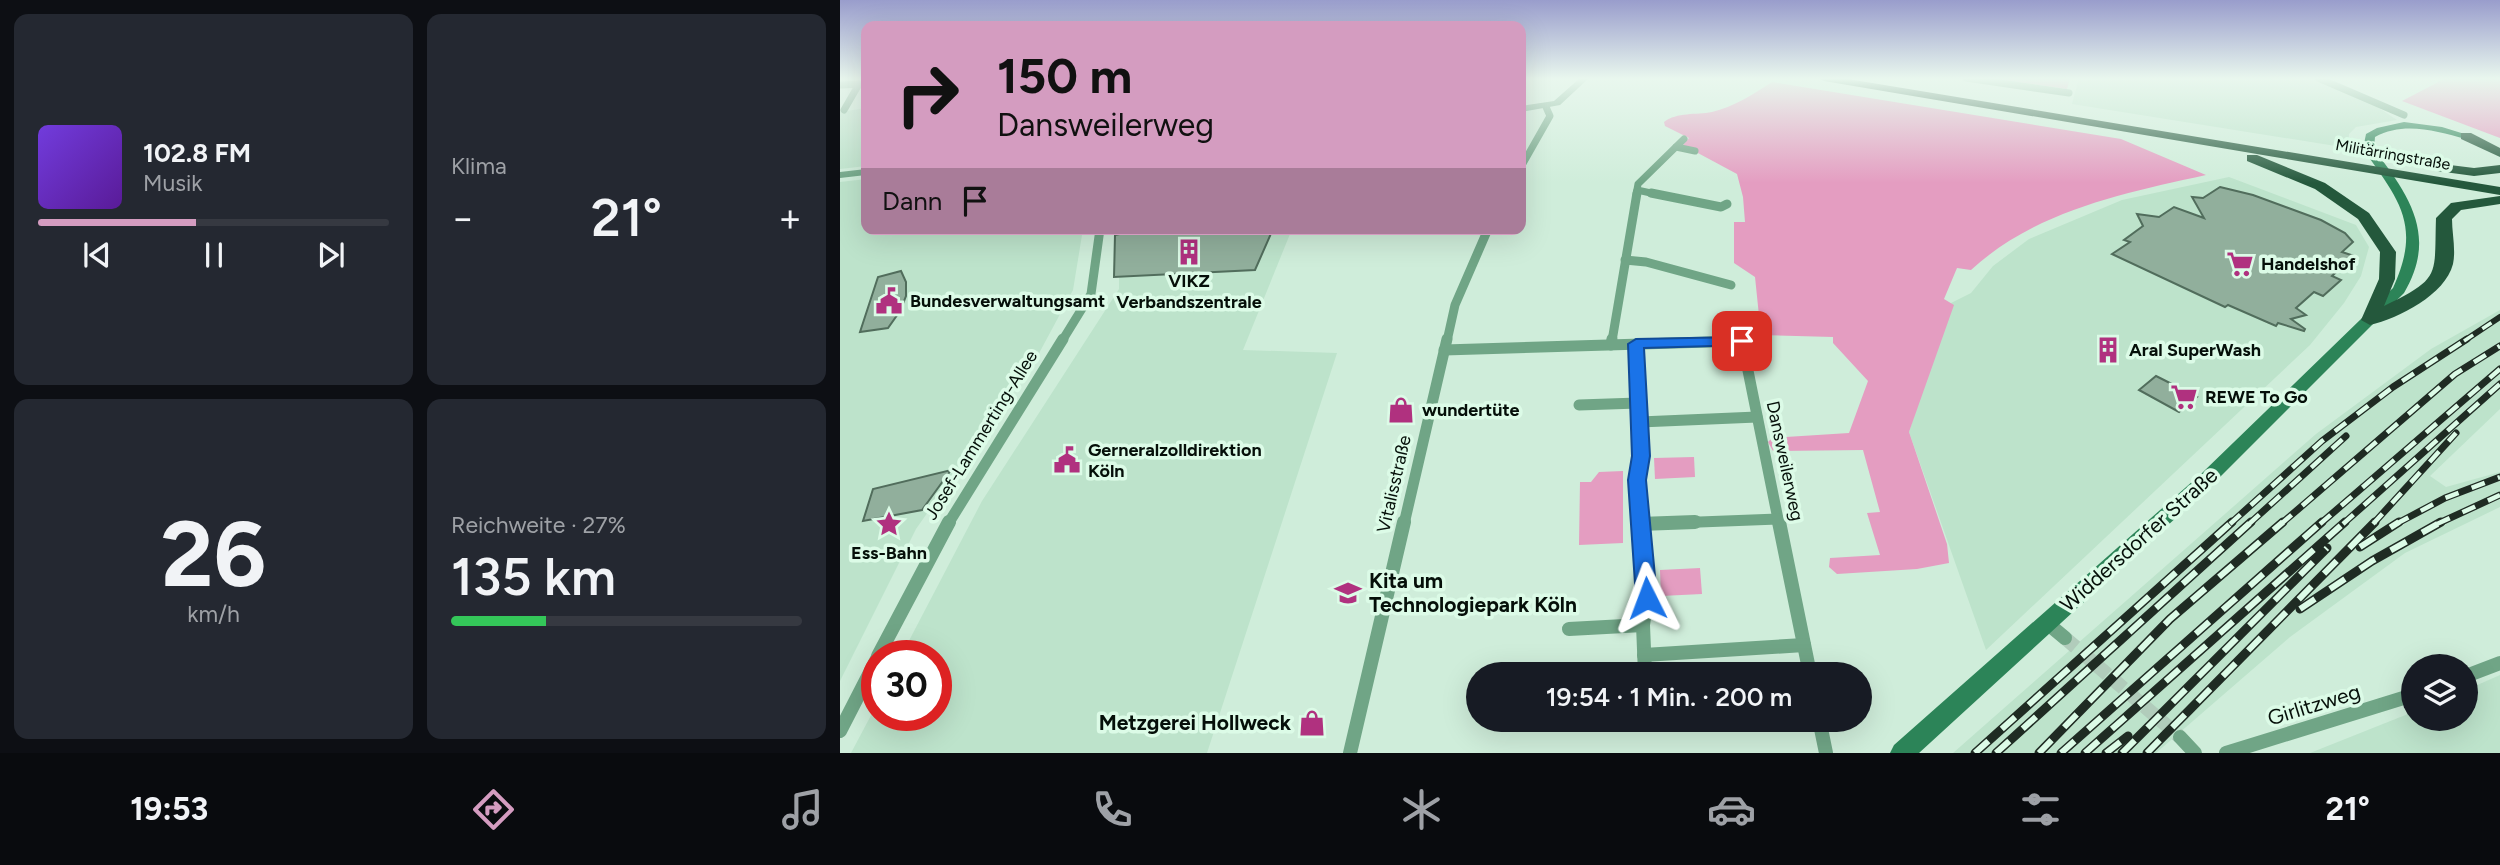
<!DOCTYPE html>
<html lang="de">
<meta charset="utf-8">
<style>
:root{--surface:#171b24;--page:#242831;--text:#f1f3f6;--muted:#9ea1a6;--line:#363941;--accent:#d49cc0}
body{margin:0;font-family:Figtree,sans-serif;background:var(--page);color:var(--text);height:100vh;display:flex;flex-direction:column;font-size:26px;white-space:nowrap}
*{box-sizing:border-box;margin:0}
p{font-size:23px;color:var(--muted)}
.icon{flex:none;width:38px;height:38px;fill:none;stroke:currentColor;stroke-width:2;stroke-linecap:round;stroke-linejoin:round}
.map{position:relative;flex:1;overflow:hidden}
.drawer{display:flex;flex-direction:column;gap:14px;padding:14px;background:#0d0f14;width:840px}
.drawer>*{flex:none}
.guide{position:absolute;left:21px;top:21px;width:665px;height:214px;border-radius:14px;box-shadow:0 7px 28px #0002;background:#d49cc0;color:#111;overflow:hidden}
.controls{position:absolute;left:1561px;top:654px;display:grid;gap:14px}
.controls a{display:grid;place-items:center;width:77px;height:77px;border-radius:50%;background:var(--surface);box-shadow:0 7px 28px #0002;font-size:35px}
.speed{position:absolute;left:21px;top:640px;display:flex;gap:14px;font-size:35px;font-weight:700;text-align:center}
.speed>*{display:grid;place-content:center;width:91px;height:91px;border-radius:50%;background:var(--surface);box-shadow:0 7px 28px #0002;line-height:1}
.speed .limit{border:10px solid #d22;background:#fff;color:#111}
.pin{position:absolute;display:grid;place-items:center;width:60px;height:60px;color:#fff;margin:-30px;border-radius:14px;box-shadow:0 4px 10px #0006}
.me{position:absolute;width:77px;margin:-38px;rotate:357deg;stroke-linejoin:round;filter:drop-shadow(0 0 5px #0008)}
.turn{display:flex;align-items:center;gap:24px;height:147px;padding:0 21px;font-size:32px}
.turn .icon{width:91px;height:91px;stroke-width:2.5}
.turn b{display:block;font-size:49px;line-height:60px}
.then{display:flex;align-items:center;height:66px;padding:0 21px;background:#0003;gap:14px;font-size:26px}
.big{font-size:52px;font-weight:600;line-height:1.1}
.drawer .tile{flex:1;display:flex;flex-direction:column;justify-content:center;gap:10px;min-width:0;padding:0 24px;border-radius:14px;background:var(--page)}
.drawer .dial{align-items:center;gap:0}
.dial b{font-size:91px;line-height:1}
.song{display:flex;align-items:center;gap:21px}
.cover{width:84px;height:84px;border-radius:10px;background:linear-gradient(135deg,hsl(260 70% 55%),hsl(270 70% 35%))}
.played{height:7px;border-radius:4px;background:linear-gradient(90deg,var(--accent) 45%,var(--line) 45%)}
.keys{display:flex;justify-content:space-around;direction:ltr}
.heat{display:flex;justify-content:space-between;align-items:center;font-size:38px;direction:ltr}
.charge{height:10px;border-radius:5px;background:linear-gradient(90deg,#34c759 27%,var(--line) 0)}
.drawer .tiles{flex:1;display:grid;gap:14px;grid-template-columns:repeat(2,1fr)}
.trip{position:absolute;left:626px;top:662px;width:406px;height:70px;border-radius:35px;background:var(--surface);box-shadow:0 7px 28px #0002;font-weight:600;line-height:70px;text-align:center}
.menu{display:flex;height:112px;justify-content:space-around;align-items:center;background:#090b0e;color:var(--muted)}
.menu .icon{width:49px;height:49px}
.menu .selected{color:var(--accent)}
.menu b{font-size:32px;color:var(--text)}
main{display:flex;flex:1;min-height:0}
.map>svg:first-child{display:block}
.built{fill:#bde3cb}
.green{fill:#e49dc1}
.building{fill:#91af9c;stroke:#516d5c;stroke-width:2}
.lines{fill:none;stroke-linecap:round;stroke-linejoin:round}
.minor-tunnel{stroke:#b1ccbb;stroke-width:14;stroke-dasharray:14 7;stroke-linecap:butt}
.minor-far3{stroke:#70a586;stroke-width:7}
.minor-far2{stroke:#70a586;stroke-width:9}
.minor-far1{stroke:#70a586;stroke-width:11}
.minor{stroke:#70a586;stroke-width:14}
.tertiary{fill:#70a586;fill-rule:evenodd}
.secondary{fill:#2c8458;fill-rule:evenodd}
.trunk{fill:#24583c;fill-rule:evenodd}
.rail-far2-casing{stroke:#1f2b23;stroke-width:6}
.rail-far1-casing{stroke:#1f2b23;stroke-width:7}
.rail-casing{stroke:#1f2b23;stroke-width:9}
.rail-far2{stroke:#dcfbe7;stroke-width:3.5;stroke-dasharray:11;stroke-linecap:butt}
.rail-far1{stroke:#dcfbe7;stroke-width:4.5;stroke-dasharray:14;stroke-linecap:butt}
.rail{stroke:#dcfbe7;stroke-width:6;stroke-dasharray:18;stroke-linecap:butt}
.route{fill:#1a73e8;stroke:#114b97;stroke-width:2}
.labels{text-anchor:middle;stroke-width:7;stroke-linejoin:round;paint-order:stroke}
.far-street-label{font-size:16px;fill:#050f09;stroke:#dcfbe7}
.poi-label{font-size:18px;font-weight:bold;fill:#050f09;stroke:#dcfbe7;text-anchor:start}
.street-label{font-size:18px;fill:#050f09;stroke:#dcfbe7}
.near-street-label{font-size:21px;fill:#050f09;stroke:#dcfbe7}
.near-poi-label{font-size:21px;font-weight:bold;fill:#050f09;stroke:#dcfbe7;text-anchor:start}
</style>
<main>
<section class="drawer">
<div class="tiles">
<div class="tile">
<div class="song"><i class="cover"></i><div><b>102.8 FM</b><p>Musik</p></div></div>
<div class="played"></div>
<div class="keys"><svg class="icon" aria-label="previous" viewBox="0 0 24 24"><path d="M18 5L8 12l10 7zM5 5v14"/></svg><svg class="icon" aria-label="pause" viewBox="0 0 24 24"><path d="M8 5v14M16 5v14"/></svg><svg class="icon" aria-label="next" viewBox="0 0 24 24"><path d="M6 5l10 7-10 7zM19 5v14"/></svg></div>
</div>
<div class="tile"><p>Klima</p>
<div class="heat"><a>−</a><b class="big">21°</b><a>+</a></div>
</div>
<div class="tile dial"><b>26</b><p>km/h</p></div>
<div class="tile"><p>Reichweite · 27%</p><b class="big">135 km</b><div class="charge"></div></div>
</div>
</section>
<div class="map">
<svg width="1660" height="753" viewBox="0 0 1660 753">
<rect width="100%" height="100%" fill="#cfedda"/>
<g class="built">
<polygon points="1239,78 1469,78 1536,106 1557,120 1516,127 1509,134 1508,148 1232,104"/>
<polygon points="26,108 26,166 0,169 0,112"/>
<polygon points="1389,177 1516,225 1529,247 1521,276 1504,303 1470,345 1146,650 1069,432 1111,303 1131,293 1153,266 1189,239 1282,200"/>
<polygon points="26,179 26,229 243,229 233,290 197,357 76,529 0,681 0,182"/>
<polygon points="279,229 452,229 403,350 497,353 367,753 11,753 37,704 37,716 96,716 96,656 61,656 142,501 279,289"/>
<polygon points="1660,310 1660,409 1590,476 1606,487 1660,472 1660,507 1565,553 1450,637 1316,753 1113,753 1476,434 1591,349"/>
<polygon points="1660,675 1660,753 1470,753 1573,712 1573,719 1626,719 1626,690"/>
</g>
<g class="green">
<polygon points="1151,78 1230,78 1227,89"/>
<polygon points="1606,78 1660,78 1660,138 1562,101"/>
<path d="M 932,82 L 1281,139 L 1366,175 C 1284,193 1195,211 1131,270 L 1117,268 L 1104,299 L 1114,305 L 1069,432 L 1107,544 L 1109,563 L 1077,569 L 997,574 L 989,567 L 990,558 L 1040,555 L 1027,513 L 1040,512 L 1023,450 L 933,451 L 928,442 L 932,438 L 1009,433 L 1028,381 L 993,343 L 993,337 L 921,335 L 915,277 L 894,263 L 894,222 L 905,222 L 903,197 L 897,174 L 843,145 L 849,138 L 825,126 L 824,122 C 837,112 856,115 872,112 C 893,107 914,94 932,82 Z"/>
<polygon points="854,457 855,477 815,479 814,458"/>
<polygon points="783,471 783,543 739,545 740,482 751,482 759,472"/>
<polygon points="860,568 862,594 821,596 820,570"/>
</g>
<g class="building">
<polygon points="1380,187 1413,195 1481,220 1505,233 1513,242 1502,252 1514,256 1492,276 1501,280 1483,296 1474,292 1456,308 1466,315 1451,319 1465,329 1464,331 1438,323 1436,326 1388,305 1385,307 1272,254 1290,242 1284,240 1303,226 1297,214 1319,217 1334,207 1364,218 1352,197 1363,198"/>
<polygon points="303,229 433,229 415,270 274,277 275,235"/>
<polygon points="61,271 66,282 66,296 60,311 48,328 20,332 38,277"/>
<polygon points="1316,376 1324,380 1357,397 1339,412 1299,390"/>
<polygon points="111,470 82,510 23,521 33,489"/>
</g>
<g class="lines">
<polyline class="minor-tunnel" points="1225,638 1340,737"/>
<g class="minor-far3">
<polyline points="1126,78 1229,93"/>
<polyline points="1478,78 1564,115"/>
<polyline points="0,85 25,84"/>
<polyline points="4,110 19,84"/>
<polyline points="836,147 855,151"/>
<polyline points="681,167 710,116 706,107"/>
<polyline points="797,190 820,195"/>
<polyline points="796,195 798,184 844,139"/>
</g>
<g class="minor-far2">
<polyline points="811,193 881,207 887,204"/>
<polyline points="785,260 806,262 891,285"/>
<polyline points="222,341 251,294 260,229"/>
<polyline points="607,341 615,305 648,229"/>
<polyline points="772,341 797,193"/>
</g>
<g class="minor-far1">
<polyline points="796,344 801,456 797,480 801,524"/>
<polyline points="771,345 772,339"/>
<polyline points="604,350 902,341 939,524"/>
<polyline points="739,405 798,403"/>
<polyline points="800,422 917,417"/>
<polyline points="108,524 223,339"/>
<polyline points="564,524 607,339"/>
<polyline points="807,524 938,519"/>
</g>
<g class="minor">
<polyline points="801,522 807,598 803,625 805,674"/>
<polyline points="939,522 970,674"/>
<polyline points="800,524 855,522"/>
<polyline points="1207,623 1225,638"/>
<polyline points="729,629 803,625"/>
<polyline points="804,655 964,645"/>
<polyline points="38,656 109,522"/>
<polyline points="1626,676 1660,663"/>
<polyline points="979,719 986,753"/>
<polyline points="0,731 37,659"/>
<polyline points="1340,737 1355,753"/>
<polyline points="510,753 564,522"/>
<polyline points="1386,753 1573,695"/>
</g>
<g class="tertiary">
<polygon points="740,78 749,78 720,105 681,112 681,106 714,101"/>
<polygon points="26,169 26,175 0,178 0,172"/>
</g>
<path class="secondary" d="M 1564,122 L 1602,127 L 1631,136 L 1626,139 C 1596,131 1564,121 1535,137 L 1534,149 C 1569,196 1598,235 1564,293 L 1374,483 L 1079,753 L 1050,753 L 1054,745 L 1362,473 L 1553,288 C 1582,225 1559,200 1523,149 L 1526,134 L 1537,128 Z"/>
<g class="trunk">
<polygon points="978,78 1002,78 1660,187 1660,195 984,81"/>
<polygon points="1621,133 1631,133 1660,148 1660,157 1621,139"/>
<path d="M 1407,155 L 1417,155 L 1485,183 L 1529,213 L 1556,252 L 1555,279 L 1544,306 C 1602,278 1594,276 1596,218 L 1611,203 L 1660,196 L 1660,204 L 1621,210 L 1612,219 C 1612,233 1616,250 1613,264 C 1605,295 1559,318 1530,325 L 1521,320 L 1539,279 L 1540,252 L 1518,219 L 1475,189 L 1407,161 Z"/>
<polygon points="1602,164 1634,168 1660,165 1660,173 1634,176 1597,171 1595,168"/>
</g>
<g class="rail-far2-casing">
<polyline id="rail-far2" points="1624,341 1660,317"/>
</g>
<g class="rail-far1-casing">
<g id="rail-far1">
<polyline points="1390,524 1482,441 1553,387 1627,339"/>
<polyline points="1409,524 1506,436"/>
<polyline points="1441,524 1615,374 1660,346"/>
<polyline points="1480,524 1660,369"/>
<polyline points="1503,524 1660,384"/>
<polyline points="1533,524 1616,433"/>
<polyline points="1556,524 1605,498 1660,477"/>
<polyline points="1597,524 1660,495"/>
</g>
</g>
<g class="rail-casing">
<g id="rail">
<polyline points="1520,547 1559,522"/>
<polyline points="1460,609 1532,561 1601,522"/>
<polyline points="1135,753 1392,522"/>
<polyline points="1156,753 1411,522"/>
<polyline points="1199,753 1330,619 1443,522"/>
<polyline points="1221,753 1482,522"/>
<polyline points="1245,753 1505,522"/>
<polyline points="1266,753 1288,736"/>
<polyline points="1282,753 1487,548"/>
<polyline points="1307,753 1535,522"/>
</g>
</g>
<use href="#rail-far2" class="rail-far2"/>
<use href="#rail-far1" class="rail-far1"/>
<use href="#rail" class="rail"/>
</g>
<linearGradient id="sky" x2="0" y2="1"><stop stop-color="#999dcc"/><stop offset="0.43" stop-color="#e9f7ee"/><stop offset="1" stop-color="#e9f7ee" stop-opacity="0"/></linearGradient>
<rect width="1660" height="183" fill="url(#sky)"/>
<polygon class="route" points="902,337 909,341 907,345 804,348 810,456 806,480 817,598 814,604 807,606 799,604 796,598 788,480 792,456 788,344 796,339"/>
<defs>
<g id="building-bare" transform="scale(2.1)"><path d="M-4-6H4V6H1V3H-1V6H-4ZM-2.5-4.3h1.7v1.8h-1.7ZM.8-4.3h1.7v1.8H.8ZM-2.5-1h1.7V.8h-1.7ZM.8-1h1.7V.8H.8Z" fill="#b0317f" stroke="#dcfbe7" stroke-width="2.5" paint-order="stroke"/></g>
<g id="supermarket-bare" transform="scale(2.1)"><path d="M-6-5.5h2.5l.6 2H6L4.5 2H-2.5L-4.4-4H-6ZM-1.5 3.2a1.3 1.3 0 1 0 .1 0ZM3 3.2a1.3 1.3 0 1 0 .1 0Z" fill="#b0317f" stroke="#dcfbe7" stroke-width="2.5" paint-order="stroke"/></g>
<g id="civic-bare" transform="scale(2.1)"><path d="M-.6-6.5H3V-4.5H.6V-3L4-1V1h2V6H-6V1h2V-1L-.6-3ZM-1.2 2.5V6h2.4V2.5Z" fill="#b0317f" stroke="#dcfbe7" stroke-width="2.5" paint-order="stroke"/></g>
<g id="shop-bare" transform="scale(2.1)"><path d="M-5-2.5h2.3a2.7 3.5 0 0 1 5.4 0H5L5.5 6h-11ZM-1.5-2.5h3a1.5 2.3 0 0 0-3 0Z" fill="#b0317f" stroke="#dcfbe7" stroke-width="2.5" paint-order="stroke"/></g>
<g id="sight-bare" transform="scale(2.1)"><path d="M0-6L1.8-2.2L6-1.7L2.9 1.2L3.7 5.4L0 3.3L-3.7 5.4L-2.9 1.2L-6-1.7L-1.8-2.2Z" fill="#b0317f" stroke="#dcfbe7" stroke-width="2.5" paint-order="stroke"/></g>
<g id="school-bare" transform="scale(2.1)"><path d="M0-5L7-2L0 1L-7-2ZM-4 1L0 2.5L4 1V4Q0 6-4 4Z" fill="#b0317f" stroke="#dcfbe7" stroke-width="2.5" paint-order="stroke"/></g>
</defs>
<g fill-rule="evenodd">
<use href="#building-bare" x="349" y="252"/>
<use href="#supermarket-bare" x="1400" y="264"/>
<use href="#civic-bare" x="49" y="301"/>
<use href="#building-bare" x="1268" y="350"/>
<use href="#supermarket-bare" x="1344" y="397"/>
<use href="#shop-bare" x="561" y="410"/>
<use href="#civic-bare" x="227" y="460"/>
<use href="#sight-bare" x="49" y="524"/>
<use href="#school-bare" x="508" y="593"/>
<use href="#shop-bare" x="472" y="723"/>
</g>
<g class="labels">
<g class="far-street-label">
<text transform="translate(1553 154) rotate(10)" y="6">Militärringstraße</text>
</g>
<g class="poi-label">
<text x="1421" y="270">Handelshof</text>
<text x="349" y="287" text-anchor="middle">VIKZ<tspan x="349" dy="21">Verbandszentrale</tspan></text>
<text x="70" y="307">Bundesverwaltungsamt</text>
<text x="1289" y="356">Aral SuperWash</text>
<text x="1365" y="403">REWE To Go</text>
<text x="582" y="416">wundertüte</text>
<text x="248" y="456">Gerneralzolldirektion<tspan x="248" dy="21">Köln</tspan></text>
<text x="49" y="559" text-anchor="middle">Ess-Bahn</text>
</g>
<g class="street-label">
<text transform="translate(141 435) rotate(-58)" y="6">Josef-Lammerting-Allee</text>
<text transform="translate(945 461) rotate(78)" y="6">Dansweilerweg</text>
<text transform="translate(554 484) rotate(-77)" y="6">Vitalisstraße</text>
</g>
<g class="near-street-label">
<text transform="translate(1299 540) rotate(-42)" y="7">Widdersdorfer Straße</text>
<text transform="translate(1474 705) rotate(-17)" y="7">Girlitzweg</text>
</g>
<g class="near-poi-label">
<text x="529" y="588">Kita um<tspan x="529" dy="24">Technologiepark Köln</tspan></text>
<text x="451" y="730" text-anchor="end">Metzgerei Hollweck</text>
</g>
</g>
</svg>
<div class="controls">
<a><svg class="icon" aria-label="layers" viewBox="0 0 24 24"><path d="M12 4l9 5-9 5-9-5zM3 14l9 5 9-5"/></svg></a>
</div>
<div class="speed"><div class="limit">30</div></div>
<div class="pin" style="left:902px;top:341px;background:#d93025"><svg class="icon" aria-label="arrive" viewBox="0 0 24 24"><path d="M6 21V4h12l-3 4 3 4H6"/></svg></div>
<svg class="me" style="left:807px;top:598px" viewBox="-20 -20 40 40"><path d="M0-17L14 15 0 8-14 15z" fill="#1a73e8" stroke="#fff" stroke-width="4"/></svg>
<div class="trip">19:54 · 1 Min. · 200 m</div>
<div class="guide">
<div class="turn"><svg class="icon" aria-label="right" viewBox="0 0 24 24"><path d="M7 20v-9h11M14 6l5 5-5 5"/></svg><div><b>150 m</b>Dansweilerweg</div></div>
<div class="then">Dann<svg class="icon" aria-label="arrive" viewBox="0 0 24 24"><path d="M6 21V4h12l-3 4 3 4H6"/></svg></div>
</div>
</div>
</main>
<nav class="menu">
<b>19:53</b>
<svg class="icon selected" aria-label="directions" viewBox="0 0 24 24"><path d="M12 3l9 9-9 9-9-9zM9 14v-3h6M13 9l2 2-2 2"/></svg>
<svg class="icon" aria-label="music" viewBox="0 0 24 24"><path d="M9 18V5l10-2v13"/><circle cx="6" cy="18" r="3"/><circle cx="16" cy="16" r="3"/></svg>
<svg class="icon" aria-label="phone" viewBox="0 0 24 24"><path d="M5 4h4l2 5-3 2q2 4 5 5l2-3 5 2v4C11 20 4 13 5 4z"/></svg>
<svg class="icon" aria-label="climate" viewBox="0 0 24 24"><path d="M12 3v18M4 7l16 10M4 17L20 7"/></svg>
<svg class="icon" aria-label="car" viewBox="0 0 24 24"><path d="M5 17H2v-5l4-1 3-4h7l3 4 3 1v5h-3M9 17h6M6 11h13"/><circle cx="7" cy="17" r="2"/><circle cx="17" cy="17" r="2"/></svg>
<svg class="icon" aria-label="filters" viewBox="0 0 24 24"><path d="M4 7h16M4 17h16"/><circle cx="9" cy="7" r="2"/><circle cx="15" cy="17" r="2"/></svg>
<b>21°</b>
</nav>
